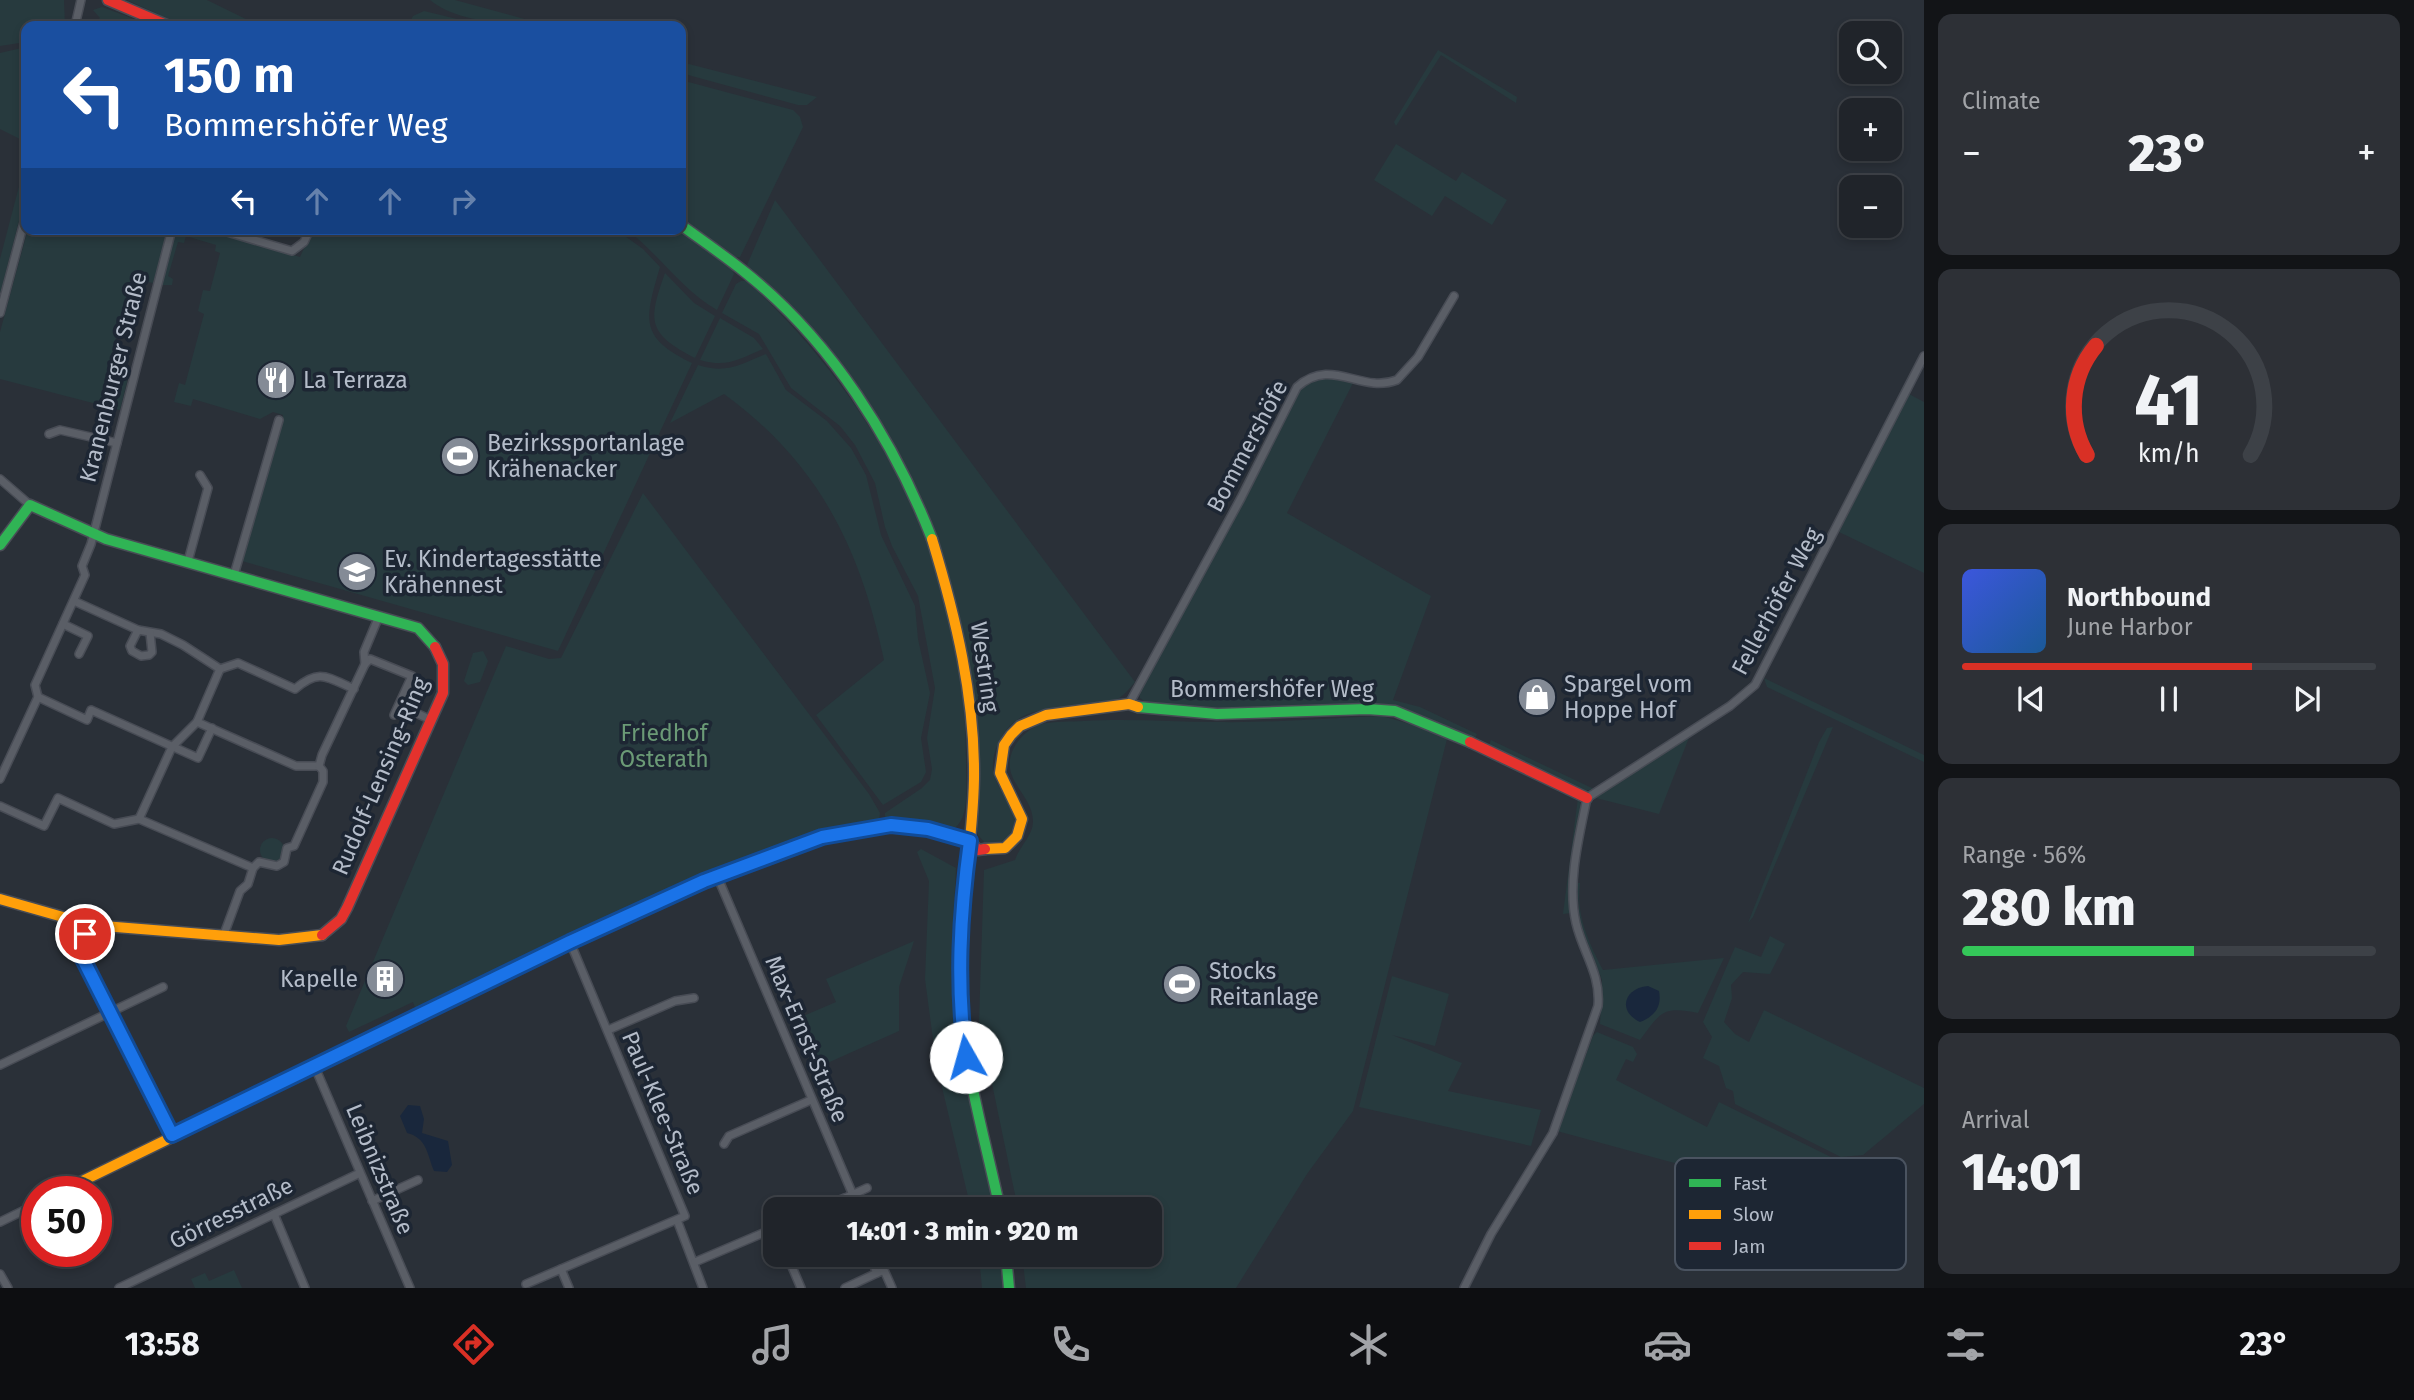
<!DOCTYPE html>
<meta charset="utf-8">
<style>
:root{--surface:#20242a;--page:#2d3036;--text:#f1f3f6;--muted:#a2a4a8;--line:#3d4147;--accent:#d93025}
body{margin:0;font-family:"Fira Sans",sans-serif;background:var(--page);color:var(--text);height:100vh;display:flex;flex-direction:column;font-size:26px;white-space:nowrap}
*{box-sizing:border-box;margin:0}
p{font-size:23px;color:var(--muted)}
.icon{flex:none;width:38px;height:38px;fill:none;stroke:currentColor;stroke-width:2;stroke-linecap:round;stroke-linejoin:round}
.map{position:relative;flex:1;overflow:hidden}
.panel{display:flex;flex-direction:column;gap:14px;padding:14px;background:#121417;width:490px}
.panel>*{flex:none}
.hud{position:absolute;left:21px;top:21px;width:665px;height:214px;border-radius:14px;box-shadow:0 4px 10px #0003,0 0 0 2px var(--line);background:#1a4fa0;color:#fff;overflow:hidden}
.tools{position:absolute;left:1839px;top:21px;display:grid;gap:14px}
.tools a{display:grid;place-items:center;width:63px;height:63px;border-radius:14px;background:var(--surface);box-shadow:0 4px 10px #0003,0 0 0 2px var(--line);font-size:35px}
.speed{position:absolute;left:21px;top:1176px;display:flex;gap:14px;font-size:35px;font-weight:700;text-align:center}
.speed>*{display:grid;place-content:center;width:91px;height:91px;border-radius:50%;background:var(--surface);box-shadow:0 4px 10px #0003,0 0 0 2px var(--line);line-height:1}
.speed .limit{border:10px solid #d22;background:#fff;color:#111}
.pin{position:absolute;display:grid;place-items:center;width:60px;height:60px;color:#fff;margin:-30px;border:4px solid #fff;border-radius:50%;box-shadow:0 2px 7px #0007}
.me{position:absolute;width:77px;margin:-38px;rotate:353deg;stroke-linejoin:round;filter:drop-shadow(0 0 5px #0008)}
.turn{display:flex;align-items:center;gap:24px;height:147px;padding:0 28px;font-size:32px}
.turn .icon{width:91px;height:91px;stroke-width:2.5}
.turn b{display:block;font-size:49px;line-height:60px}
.lanes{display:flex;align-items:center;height:66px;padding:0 28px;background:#0003;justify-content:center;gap:35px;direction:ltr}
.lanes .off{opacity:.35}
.big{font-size:52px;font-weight:800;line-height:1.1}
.panel .tile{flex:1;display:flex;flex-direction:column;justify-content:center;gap:10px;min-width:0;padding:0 24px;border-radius:14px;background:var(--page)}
.panel .dial{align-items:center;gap:0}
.dial svg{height:182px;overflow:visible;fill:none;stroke:var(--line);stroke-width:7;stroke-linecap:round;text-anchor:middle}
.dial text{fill:var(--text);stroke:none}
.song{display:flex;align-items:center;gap:21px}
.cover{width:84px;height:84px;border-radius:10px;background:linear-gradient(135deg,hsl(230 70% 55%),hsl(210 70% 35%))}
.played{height:7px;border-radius:4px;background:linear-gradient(90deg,var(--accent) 70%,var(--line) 70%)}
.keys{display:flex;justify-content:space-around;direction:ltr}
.heat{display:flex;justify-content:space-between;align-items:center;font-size:38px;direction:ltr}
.charge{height:10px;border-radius:5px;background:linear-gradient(90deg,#34c759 56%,var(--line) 0)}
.trip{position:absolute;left:763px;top:1197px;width:399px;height:70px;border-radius:14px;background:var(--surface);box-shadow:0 4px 10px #0003,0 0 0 2px var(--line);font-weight:800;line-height:70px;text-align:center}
.tab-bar{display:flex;height:112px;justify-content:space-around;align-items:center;background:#0d0e11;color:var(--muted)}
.tab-bar .icon{width:49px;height:49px}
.tab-bar .selected{color:var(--accent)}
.tab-bar b{font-size:32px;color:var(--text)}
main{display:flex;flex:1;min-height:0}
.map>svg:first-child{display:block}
.green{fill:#273a3e}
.water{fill:#19273c}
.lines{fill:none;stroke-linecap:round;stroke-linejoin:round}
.street-casing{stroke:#484c55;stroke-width:10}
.fast-casing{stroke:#484c55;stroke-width:13}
.slow-casing{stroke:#484c55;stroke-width:13}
.jam-casing{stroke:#484c55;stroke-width:13}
.street{stroke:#5a5e66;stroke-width:7}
.fast{stroke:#30b455;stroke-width:10}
.slow{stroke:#ff9f0a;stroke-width:10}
.jam{stroke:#e5322d;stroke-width:10}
.route-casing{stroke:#114b97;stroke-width:18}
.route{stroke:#1a73e8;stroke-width:12}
.labels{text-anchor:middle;stroke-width:7;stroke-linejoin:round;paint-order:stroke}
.street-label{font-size:23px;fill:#b4bcc9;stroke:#1d2633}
.poi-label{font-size:23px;fill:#b4bcc9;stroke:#1d2633;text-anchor:start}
.park-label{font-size:23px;fill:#6b9a76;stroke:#1d2633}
.key{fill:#1d2633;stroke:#4a5360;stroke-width:2}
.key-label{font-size:19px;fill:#b4bcc9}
</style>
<main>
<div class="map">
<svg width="1924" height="1288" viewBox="0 0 1924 1288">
<rect width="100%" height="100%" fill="#2a3038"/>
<g class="green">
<polygon points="0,0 64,0 65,26 26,26 26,42 0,46"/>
<polygon points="127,0 207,0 260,26 184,26"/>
<path d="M 430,0 L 455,0 L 550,26 C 516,26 457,23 430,0 Z"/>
<polygon points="102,7 153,26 92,26 100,18 93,10"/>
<polygon points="424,11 486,26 408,26 413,16"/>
<polygon points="26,47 26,142 0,129 0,53"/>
<polygon points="1438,50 1517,97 1516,103 1441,55 1396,126 1394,122"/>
<polygon points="681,62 817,97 807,105 798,105 681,73"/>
<polygon points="681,80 793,110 800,117 803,127 740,257 734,257 681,220"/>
<polygon points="1396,144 1456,181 1462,172 1507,200 1492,225 1445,196 1432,216 1374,180"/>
<polygon points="26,160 26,194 0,294 0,259"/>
<path d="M 775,200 L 1135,682 C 1129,689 1123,697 1115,700 C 1077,718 1027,693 1001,738 C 996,746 992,759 993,769 C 995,787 1010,800 1015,818 C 1013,835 1004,846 985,843 L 978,835 C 974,806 982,775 979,745 C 970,626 937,510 872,409 C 853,380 831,350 807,325 C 789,306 759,288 747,265 Z"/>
<polygon points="28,229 170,229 153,283 131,278 112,354 128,378 120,410 0,379 0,332"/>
<path d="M 176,229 L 204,229 L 300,257 L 313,229 L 615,229 L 643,249 L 660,267 C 645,319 638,337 692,363 L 558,651 L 242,561 L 283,415 L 273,412 L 260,419 L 193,399 L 191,406 L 174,402 L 179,383 L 185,385 L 204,314 L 198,311 L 203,290 L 210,291 L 220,253 L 215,251 L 216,245 L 186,236 L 184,243 L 178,242 L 168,276 L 173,279 L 172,285 L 159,285 Z"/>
<path d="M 626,229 L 678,229 L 730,266 L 734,274 L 717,310 C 681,289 659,254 626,229 Z"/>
<path d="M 665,273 L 694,303 L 715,316 L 695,358 C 647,333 648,321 665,273 Z"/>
<path d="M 741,281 L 747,281 C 885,409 968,575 966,765 C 966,785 971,824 949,831 L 885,818 L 885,813 L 922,788 L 930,780 L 932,769 L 927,738 L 935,688 L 918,596 L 892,546 L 885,527 L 875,483 L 855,445 L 840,426 L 791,388 L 759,334 L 722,313 L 736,284 Z"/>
<path d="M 720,318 L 754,338 L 763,349 C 739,359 727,368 700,360 Z"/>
<path d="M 766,354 L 786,390 L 827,421 L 851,448 L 866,475 L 881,535 L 915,606 L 918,639 L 930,693 L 921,738 L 926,772 L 921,782 L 883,805 L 816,715 L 884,660 C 860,548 819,463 724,394 L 670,423 L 698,365 C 727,374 739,365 766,354 Z"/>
<polygon points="1322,375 1354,381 1287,513 1431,596 1393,700 1420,707 1477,734 1474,741 1404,710 1253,711 1148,704 1140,698 1139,689 1299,387"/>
<polygon points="1909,394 1924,402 1924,573 1839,532"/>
<polygon points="643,493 869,794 880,813 879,822 720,870 416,1010 413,1002 349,1032 346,1026 506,646 549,659 561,658"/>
<polygon points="483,651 488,661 480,682 468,685 464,681 473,653"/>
<polygon points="1764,678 1924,755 1924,762 1767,687"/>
<path d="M 1382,716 L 1448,735 L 1353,1111 L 1307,1174 L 1236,1288 L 1026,1288 L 1022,1255 L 1150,1255 L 1150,1209 L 1018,1209 L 979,1021 L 984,870 L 1015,860 C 1019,847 1033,835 1033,822 C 1033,792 995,779 1016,744 C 1022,735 1032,727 1041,724 C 1055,721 1070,722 1084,721 C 1129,718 1172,722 1217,722 C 1272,723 1327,718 1382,716 Z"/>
<polygon points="1833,727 1753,917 1748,923 1819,742 1827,728"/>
<polygon points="1690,735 1659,814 1596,798 1601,792"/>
<polygon points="1491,740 1594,789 1584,791 1488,748"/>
<polygon points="1578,798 1582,808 1571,913 1563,914"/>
<circle cx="272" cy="850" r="12"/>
<path d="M 921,849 L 956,868 C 954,911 950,954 953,997 C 960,1069 979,1139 996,1209 L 971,1209 L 936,1062 L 925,979 L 929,881 L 917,852 Z"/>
<path d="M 1577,883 L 1580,883 C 1576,916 1588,941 1603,970 L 1724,958 L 1698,1013 C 1662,1006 1661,1012 1640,1040 L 1600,1024 L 1602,980 L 1580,923 Z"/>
<polygon points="1770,936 1785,944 1770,974 1743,972 1731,985 1732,998 1724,1022 1735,1034 1749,1042 1764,1010 1924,1088 1924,1104 1863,1155 1841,1157 1735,1104 1733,1091 1726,1088 1719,1066 1703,1058 1712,1037 1703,1022 1735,947 1761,957"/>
<polygon points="914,941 899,987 899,1031 814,1069 794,1020 836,1002 826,979"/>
<polygon points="1392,976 1449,994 1435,1046 1392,1035 1462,1063 1448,1091 1541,1110 1531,1146 1359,1107"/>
<polygon points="1597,1032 1633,1047 1637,1054 1633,1062 1626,1059 1616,1080 1707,1127 1719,1102 1833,1158 1838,1164 1837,1177 1810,1200 1557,1131 1593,1036"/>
<polygon points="979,1255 1002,1255 1003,1288 982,1288"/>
<polygon points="234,1270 242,1288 195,1288 191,1279 205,1273 209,1281"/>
</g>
<g class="water">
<path d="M 1648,986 L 1659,991 C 1662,1007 1655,1016 1640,1022 C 1617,1011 1624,988 1648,986 Z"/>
<path d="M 408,1105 L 420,1106 L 424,1119 L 422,1133 L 448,1141 L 452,1165 L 447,1172 L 434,1171 C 427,1154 427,1138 407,1133 L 400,1116 Z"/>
</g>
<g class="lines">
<g class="street-casing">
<g id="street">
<polyline points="75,26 81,0"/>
<polyline points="217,229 292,251 304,242 310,229"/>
<polyline points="0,313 26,215"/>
<polyline points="49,434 60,430 117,443"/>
<polyline points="0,479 30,505"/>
<polyline points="188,561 208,488 200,475"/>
<polyline points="234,575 279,420"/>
<polyline points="74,601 138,630 161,634 183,645 220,669"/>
<polyline points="63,624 88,636 79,654"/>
<polyline points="138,630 130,646 132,651 141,656 149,655 152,652 150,633"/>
<polyline points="365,664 370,659 412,676 394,715"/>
<path d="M 220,669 L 238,663 L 295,689 C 319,668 327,677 354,689"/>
<polyline points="38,697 87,720 91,710 198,758 212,728"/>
<path d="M 1129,704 L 1241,498 L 1297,387 C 1332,356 1360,394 1397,380 L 1418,357 L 1454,296"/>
<polyline points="399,705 431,720"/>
<polyline points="197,722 296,766 319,766"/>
<polyline points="0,779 38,697 35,685 85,575 82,566 91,544 172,229"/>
<polyline points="0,806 44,826 58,798 114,824 139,819 253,868"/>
<polyline points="139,819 172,747 197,722 220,669"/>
<polyline points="718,878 853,1195"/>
<polyline points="91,925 85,935 82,957 172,1135"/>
<polyline points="223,937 240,891 248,884 253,868 259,862 277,866 284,862 287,848 294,846 323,782 323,771 319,766 322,755 365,664 364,652 379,616"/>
<polyline points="608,1030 675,1001 694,998"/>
<polyline points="0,1065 163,987"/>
<polyline points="314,1065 410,1288"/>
<polyline points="724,1144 729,1136 811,1100"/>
<polyline points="372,1201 418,1180"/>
<polyline points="818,1209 845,1198"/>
<polyline points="849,1209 845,1198 867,1188"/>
<polyline points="274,1214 305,1288"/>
<polyline points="677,1220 703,1288"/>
<polyline points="0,1222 37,1204"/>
<polyline points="787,1255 801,1288"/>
<polyline points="869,1255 877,1273 884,1270 892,1288"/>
<polyline points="695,1262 775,1228"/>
<polyline points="561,1269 569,1288"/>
<polyline points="0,1274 8,1288"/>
<polyline points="526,1284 685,1216 570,942"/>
<polyline points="119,1288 360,1173"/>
<polyline points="845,1288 877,1273"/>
<path d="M 1464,1288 L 1491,1234 L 1553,1133 L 1598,1006 C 1601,974 1583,953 1576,923 C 1567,883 1579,837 1587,798 L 1730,706 L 1755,685 L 1924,356"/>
</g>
</g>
<g class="fast-casing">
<g id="fast">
<path d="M 681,225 C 703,241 725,256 746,273 C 831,341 893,439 932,539"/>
<polyline points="0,545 30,505 106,539 418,628 435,647"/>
<polyline points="1138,707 1217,714 1367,709 1395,711 1470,742"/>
<path d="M 960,939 C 952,1032 981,1119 1000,1209"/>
<polyline points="1006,1255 1009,1288"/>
</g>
</g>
<g class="slow-casing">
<g id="slow">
<path d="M 932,539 C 956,618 975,697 974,779 C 973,833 964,886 960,939"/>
<polyline points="985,849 1005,848 1017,836 1022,819 1000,773 1004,745 1011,735 1020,726 1046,715 1129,704 1138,707"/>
<polyline points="0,899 91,925 279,940 322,935"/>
<polyline points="60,1192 519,967"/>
</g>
</g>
<g class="jam-casing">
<g id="jam">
<polyline points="108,0 169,26"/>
<polyline points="1470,742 1587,798"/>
<polyline points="322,935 341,919 347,908 443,693 443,664 435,647"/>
<polyline points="519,967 704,881 823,837 891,825 911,826 970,841 978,850 985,849"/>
</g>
</g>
<use href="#street" class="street"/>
<use href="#fast" class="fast"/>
<use href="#slow" class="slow"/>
<use href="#jam" class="jam"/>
</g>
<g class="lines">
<g class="route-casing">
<path id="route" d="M 85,934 L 82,957 L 172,1135 L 570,942 L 704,881 L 822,837 L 891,825 L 928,829 L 970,841 C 960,914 956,984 966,1057"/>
</g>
<use href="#route" class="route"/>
</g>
<defs>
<g id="restaurant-disc" transform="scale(2.0125)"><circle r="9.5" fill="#848b96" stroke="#1d2633"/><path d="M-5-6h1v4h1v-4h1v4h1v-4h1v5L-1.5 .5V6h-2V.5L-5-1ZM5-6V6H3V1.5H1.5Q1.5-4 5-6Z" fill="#fff"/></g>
<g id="stadium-disc" transform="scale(2.0125)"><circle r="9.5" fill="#848b96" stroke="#1d2633"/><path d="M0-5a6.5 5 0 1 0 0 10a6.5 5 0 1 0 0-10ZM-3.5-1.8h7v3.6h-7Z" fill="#fff"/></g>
<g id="school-disc" transform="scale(2.0125)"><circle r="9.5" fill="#848b96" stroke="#1d2633"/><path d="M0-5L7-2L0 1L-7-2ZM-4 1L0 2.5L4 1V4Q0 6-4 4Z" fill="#fff"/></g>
<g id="shop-disc" transform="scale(2.0125)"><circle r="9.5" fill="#848b96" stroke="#1d2633"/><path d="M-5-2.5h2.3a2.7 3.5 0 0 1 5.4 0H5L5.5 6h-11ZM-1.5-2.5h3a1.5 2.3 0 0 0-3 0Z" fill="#fff"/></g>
<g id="building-disc" transform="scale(2.0125)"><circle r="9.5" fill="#848b96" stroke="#1d2633"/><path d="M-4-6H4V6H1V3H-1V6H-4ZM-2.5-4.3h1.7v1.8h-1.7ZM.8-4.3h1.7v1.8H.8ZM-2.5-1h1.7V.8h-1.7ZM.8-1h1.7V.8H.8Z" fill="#fff"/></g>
</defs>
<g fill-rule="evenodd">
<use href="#restaurant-disc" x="276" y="380"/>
<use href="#stadium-disc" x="460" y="456"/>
<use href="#school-disc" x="357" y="572"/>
<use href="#shop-disc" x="1537" y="697"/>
<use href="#building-disc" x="385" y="979"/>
<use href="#stadium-disc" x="1182" y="984"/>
</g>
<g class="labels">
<g class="street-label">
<text transform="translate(113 377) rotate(-76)" y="8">Kranenburger Straße</text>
<text transform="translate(1247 446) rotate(-62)" y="8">Bommershöfe</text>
<text transform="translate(1776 601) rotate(-62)" y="8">Fellerhöfer Weg</text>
<text transform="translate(985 667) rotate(82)" y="8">Westring</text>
<text x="1272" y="697">Bommershöfer Weg</text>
<text transform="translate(380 776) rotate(-67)" y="8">Rudolf-Lensing-Ring</text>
<text transform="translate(807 1039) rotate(67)" y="8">Max-Ernst-Straße</text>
<text transform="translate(663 1113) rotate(67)" y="8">Paul-Klee-Straße</text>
<text transform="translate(380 1169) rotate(67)" y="8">Leibnizstraße</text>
<text transform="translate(231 1213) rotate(-26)" y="8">Görresstraße</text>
</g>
<g class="poi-label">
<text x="303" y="388">La Terraza</text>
<text x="487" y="451">Bezirkssportanlage<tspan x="487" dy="26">Krähenacker</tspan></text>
<text x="384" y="567">Ev. Kindertagesstätte<tspan x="384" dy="26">Krähennest</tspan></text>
<text x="1564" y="692">Spargel vom<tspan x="1564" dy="26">Hoppe Hof</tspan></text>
<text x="1209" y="979">Stocks<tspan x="1209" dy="26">Reitanlage</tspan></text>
<text x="358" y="987" text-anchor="end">Kapelle</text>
</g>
<g class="park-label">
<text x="664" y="741">Friedhof<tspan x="664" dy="26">Osterath</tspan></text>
</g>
</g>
<rect x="1675" y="1158" width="231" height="112" rx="10" class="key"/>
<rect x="1689" y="1179" width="32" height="8" fill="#30b455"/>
<rect x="1689" y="1210" width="32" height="9" fill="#ff9f0a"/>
<rect x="1689" y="1242" width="32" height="8" fill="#e5322d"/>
<g class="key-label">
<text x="1733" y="1190">Fast</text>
<text x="1733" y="1221">Slow</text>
<text x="1733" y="1253">Jam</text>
</g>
</svg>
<div class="tools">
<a><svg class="icon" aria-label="search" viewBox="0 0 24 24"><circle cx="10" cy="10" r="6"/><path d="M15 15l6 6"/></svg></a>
<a>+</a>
<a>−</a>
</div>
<div class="speed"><div class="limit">50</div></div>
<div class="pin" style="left:85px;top:934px;background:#d93025"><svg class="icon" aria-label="arrive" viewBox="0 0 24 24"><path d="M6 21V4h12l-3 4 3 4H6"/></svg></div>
<svg class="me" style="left:966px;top:1057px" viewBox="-20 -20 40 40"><circle r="19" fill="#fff"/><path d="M0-13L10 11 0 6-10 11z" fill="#1a73e8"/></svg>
<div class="trip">14:01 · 3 min · 920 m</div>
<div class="hud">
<div class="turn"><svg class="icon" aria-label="left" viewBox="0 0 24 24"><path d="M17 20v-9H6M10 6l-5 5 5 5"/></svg><div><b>150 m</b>Bommershöfer Weg</div></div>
<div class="lanes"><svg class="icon" aria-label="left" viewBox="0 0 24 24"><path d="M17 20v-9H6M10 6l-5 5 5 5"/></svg><svg class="icon off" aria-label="ahead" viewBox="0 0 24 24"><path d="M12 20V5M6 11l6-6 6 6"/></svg><svg class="icon off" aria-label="ahead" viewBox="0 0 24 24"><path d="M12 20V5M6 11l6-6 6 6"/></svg><svg class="icon off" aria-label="right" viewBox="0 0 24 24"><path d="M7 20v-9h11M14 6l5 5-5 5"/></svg></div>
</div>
</div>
<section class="panel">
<div class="tile"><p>Climate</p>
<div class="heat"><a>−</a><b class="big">23°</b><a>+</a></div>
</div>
<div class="tile dial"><svg viewBox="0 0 100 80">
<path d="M14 69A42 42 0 1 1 86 69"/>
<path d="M14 69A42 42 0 0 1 18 21" stroke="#d93025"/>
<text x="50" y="56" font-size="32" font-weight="700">41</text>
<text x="50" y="72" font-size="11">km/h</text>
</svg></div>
<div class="tile">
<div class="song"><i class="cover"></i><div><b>Northbound</b><p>June Harbor</p></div></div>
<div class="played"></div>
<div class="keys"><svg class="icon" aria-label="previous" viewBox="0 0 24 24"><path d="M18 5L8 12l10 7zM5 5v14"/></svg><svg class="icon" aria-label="pause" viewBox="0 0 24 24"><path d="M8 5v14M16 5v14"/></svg><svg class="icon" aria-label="next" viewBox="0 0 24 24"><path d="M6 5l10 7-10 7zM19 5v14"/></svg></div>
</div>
<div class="tile"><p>Range · 56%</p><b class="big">280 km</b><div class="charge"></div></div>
<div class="tile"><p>Arrival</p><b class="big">14:01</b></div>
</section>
</main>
<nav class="tab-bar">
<b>13:58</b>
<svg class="icon selected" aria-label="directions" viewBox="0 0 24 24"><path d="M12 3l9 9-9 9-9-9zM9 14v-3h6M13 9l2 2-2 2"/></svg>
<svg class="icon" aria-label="music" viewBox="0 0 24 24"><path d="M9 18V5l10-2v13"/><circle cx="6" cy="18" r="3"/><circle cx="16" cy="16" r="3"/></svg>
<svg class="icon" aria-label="phone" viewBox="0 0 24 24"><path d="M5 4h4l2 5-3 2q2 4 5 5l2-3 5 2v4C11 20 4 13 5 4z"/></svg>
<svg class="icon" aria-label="climate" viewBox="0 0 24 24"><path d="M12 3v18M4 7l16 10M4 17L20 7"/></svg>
<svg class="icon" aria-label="car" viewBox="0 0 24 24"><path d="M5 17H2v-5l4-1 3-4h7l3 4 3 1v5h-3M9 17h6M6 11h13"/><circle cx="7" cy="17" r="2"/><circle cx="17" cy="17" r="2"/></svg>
<svg class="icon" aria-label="filters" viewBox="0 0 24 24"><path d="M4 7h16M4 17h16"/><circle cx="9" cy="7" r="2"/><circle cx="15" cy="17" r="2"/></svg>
<b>23°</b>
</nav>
